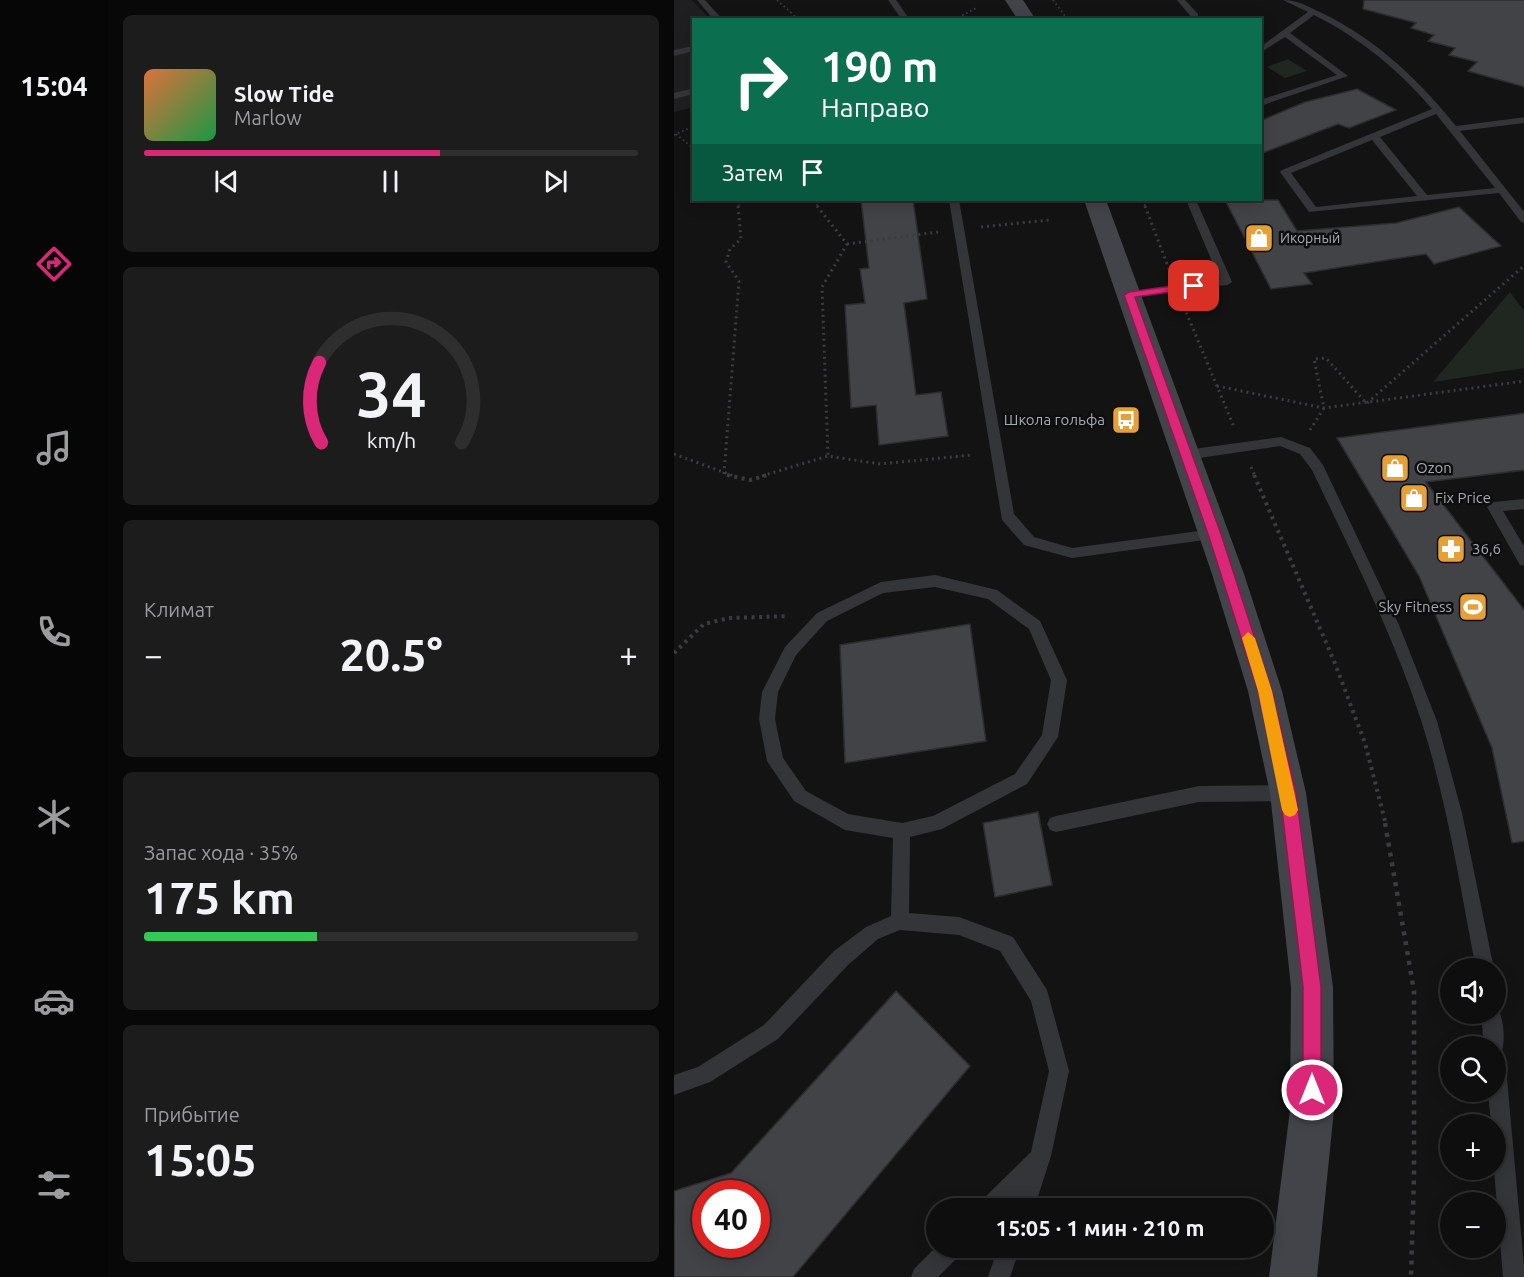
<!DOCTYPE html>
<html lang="ru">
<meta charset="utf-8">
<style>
:root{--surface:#0e0e0f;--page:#1c1c1d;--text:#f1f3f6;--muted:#9b9c9e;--line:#2e2e2f;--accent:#db2777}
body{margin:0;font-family:Ubuntu,sans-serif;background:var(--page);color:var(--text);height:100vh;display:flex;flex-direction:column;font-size:22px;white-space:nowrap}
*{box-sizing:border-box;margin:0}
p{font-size:20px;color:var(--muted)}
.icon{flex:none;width:33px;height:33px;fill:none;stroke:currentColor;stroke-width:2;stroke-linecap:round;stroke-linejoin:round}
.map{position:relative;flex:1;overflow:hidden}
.details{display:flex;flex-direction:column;gap:15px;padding:15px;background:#080808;width:566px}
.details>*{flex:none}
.top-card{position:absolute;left:18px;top:18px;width:570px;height:183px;border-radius:0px;box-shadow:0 3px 15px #0003,0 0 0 2px var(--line);background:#0b6e4f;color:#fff;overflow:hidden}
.controls{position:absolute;left:766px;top:958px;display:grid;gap:12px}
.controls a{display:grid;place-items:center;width:66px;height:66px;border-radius:50%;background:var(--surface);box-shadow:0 3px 15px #0003,0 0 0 2px var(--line);font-size:30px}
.speed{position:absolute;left:18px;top:1180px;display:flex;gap:12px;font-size:30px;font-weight:700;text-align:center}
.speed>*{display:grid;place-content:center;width:78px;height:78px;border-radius:50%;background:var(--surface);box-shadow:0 3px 15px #0003,0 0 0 2px var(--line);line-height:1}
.speed .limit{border:9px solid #d22;background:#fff;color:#111}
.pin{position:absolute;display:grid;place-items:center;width:51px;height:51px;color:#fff;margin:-26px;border-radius:12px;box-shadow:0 3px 9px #0006}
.me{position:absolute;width:66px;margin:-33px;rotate:0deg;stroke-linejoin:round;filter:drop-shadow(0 0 4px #0008)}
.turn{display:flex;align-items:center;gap:21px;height:126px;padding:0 30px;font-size:27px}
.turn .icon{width:78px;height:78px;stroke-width:2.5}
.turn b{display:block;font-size:42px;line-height:51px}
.then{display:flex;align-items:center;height:57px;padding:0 30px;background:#0003;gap:12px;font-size:22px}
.big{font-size:45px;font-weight:700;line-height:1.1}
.details .tile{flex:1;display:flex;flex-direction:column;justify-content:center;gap:9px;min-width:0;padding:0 21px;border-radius:9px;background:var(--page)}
.details .dial{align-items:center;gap:0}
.dial svg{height:156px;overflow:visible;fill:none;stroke:var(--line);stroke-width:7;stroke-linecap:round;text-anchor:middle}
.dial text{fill:var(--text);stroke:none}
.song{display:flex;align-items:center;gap:18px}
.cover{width:72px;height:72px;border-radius:9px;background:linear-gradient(135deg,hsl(20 70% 55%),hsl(140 70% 35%))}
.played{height:6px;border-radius:3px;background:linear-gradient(90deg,var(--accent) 60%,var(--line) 60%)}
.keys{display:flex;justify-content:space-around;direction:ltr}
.heat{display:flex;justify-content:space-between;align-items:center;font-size:33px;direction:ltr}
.charge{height:9px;border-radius:4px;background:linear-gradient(90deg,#34c759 35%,var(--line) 0)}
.trip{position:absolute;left:252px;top:1198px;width:348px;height:60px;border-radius:30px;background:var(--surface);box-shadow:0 3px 15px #0003,0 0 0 2px var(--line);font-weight:700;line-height:60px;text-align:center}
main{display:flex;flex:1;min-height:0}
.tab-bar{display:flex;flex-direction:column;width:108px;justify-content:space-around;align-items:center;background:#060606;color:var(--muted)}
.tab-bar .icon{width:42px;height:42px}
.tab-bar .on{color:var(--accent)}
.tab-bar b{font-size:27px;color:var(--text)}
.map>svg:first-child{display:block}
.built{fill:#1f1f21}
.green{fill:#1f2720}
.building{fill:#424347;stroke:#2d2d30;stroke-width:1.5;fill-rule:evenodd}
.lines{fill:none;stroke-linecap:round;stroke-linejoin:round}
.path-far3{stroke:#3a3c40;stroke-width:2;stroke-dasharray:1.5 3;stroke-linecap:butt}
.path-far2{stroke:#3a3c40;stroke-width:3;stroke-dasharray:2 4;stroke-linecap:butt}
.path-far1{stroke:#3a3c40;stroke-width:4;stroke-dasharray:3 4.5;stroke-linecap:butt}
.path{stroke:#3a3c40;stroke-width:4.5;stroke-dasharray:4 6;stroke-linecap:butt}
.lane{fill:#343539;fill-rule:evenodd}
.secondary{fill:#424449;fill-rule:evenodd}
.route{fill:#db2777;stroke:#8e194d;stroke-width:1.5}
.slow{fill:#f59e0b}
.labels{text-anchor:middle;stroke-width:5;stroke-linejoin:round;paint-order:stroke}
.far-poi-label{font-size:14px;fill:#a5aab4;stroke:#0e0e0f;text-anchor:start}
.poi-label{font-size:15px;fill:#a5aab4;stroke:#0e0e0f;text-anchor:start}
</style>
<main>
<nav class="tab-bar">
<b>15:04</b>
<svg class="icon on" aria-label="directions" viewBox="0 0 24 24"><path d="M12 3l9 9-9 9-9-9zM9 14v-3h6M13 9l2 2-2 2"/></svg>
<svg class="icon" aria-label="music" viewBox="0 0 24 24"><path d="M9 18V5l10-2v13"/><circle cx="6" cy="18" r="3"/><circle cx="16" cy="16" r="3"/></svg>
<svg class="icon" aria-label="phone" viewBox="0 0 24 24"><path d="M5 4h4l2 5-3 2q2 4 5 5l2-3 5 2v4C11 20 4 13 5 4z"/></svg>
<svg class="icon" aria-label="climate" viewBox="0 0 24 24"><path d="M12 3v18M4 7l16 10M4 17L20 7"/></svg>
<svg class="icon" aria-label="car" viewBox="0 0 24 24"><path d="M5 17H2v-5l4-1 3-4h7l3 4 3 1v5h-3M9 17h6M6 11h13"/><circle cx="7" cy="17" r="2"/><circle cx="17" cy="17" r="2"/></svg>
<svg class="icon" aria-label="filters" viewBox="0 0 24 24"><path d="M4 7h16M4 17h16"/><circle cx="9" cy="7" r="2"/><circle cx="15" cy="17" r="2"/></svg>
</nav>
<section class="details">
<div class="tile">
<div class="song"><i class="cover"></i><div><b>Slow Tide</b><p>Marlow</p></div></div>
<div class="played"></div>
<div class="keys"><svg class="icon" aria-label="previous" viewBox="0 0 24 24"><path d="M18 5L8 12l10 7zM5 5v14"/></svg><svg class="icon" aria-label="pause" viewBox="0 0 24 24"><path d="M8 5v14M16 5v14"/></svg><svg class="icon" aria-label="next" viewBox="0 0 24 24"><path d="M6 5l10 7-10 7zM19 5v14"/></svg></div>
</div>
<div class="tile dial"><svg viewBox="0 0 100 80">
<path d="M14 69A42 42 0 1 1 86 69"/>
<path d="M14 69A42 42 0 0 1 13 28" stroke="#db2777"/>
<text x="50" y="56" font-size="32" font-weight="700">34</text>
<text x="50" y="72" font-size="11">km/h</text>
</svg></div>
<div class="tile"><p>Климат</p>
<div class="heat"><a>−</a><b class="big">20.5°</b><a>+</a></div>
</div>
<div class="tile"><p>Запас хода · 35%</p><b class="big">175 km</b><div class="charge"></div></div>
<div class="tile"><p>Прибытие</p><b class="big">15:05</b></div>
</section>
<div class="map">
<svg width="851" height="1277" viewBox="0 0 851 1277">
<rect width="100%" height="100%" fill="#131314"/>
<polygon class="built" points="0,0 18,0 36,19 20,20 19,107 0,112"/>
<g class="green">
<polygon points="614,59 633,71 611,78 593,67"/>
<polygon points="836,292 850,311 850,368 759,382"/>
</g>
<g class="building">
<polygon points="690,0 851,0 851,87 794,71 803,62 775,55 781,48 754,41 760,35 737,28 742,23 689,9"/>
<polygon points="683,89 722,110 675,128 664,124 586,154 586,121 631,102"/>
<polygon points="187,200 239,200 253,299 230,303 242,395 267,392 274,436 205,445 202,405 177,408 171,305 191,303 186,269 195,268"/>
<polygon points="551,200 604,200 623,231 722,223 785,207 827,246 760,264 752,254 630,273 638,284 597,289"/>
<polygon points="851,413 851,470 752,482 851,611 851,841 838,843 818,748 745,576 663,438"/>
<polygon points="296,624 312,741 171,763 166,645"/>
<polygon points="364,812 378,885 321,897 309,823"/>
<path d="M 222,991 L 296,1066 L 119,1277 L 0,1277 L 0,1191 L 57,1173 ZM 32,1194 L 82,1194 L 82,1245 L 32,1245 Z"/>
</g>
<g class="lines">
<g class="path-far3">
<polyline points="103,0 125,20"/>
<polyline points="379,0 394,20"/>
<polyline points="291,20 289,15 304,7"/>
<polyline points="2,134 20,149"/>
<polyline points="0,135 20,126"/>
<polyline points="64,200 65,208"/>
<polyline points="142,200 144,208"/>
<polyline points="469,200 472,208"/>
</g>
<g class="path-far2">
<polyline points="143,206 173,244 148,287 154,456 206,464 298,455"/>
<polyline points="471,206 495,269"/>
<polyline points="307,227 375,220"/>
<polyline points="173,244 264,232"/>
<polyline points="510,307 560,427"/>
<polyline points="543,386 650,408 851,381"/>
<polyline points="693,403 851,265"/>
<polyline points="636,430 650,408 640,359 652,358 692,403"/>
<polyline points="0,454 60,476"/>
<polyline points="577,467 581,476"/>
<polyline points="50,474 65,281 52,262 56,249 67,239 64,206"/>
<polyline points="88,476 154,456"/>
</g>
<g class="path-far1">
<polyline points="53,475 76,480 93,475"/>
<polyline points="580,475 660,661 691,743 712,825"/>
<polyline points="0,653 30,624 55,618 115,616"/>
</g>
<polyline class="path" points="711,823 740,991 740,1175 737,1277"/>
<g class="lane">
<polygon points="23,0 31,0 49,20 40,20"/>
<polygon points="214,0 222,0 236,20 228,20"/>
<polygon points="503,0 511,0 524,14 524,18 518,18"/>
<path d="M 609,0 C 624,0 635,7 648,13 C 702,39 745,80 782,126 L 851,117 L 851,123 L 786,131 L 851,213 L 851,223 L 847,222 L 825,193 L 635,212 L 606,172 L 608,170 L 758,109 C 725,70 686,38 640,15 L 616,33 L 674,76 L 586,106 L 586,100 L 663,75 L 611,37 L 586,53 L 586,47 L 634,12 ZM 762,114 L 821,188 L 753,195 L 706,137 ZM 698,140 L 743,196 L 642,207 L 617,173 Z"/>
<polygon points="20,46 20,51 0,56 0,50"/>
<polygon points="20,88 20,94 0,99 0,93"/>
<polygon points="275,200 285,200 340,514 360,537 398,548 540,529 547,534 545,538 398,558 350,545 328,520"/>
<polygon points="512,200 522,200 558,282 553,285 451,297 449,295 455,292 546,280"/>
<path d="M 607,437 L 636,448 L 649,465 L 725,625 L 763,721 L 788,813 L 820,969 L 802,969 C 786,886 773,801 747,720 C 719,634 677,552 638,470 L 626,454 L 606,446 L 512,460 L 506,455 L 512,450 Z"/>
<polygon points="851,499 851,509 829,511 851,548 851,566 846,565 813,507 820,502"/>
<path d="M 261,575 L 323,590 L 366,621 L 393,680 L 384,737 L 353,784 L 268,829 L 236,837 L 235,913 L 285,917 L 339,937 L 373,990 L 395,1071 L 377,1156 L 360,1209 L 338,1209 L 343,1196 L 330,1209 L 304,1209 L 307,1201 L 357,1152 L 375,1071 L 357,1001 L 326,951 L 285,935 L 226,930 L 204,939 L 174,965 L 104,1039 L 36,1082 L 0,1095 L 0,1075 L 24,1067 L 90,1025 L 160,951 L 192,927 L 217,916 L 219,838 L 171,830 L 120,801 L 93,761 L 85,719 L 88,692 L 111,647 L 143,613 L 207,582 ZM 261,587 L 314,599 L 355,629 L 377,680 L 368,735 L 341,774 L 259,816 L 228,823 L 174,814 L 132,791 L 109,758 L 101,719 L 104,692 L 122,655 L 153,621 L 209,593 Z"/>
<polygon points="614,785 620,788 622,793 620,798 614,801 525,802 382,832 376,830 373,824 376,818 382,816 525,786"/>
<path d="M 822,1006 C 830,1016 832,1042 827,1054 L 822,1056 L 822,1047 L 810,1047 L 807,1014 L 822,1014 Z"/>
<polygon points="822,1058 829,1061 832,1068 851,1277 829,1277 820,1170 822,1125 817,1125 814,1092 822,1092"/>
<polygon points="262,1247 288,1248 285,1256 264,1277 237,1277 240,1269"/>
<polygon points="324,1248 346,1248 336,1277 314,1277"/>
</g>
<g class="secondary">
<polygon points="331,0 349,0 362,20 344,20"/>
<polygon points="410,200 432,200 570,574 608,691 632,793 659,987 660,1110 643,1277 595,1277 616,1110 617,987 596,793 574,691 538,574"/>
</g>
</g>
<polygon class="route" points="520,283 523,284 523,288 461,297 547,534 598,691 622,793 647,987 647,1090 645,1096 638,1099 632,1096 629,1090 629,987 606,793 584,691 534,534 450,295 455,292"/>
<polygon class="slow" points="574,632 581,638 598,691 624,810 621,815 616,817 611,815 608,810 584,691 568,638"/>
<defs>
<g id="shop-square" transform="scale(1.5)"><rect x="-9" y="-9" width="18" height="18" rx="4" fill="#e7a038" stroke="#0e0e0f"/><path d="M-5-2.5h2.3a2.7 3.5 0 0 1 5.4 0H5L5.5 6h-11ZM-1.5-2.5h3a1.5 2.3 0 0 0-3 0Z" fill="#fff"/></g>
<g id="bus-square" transform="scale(1.5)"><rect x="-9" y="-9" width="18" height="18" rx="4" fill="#e7a038" stroke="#0e0e0f"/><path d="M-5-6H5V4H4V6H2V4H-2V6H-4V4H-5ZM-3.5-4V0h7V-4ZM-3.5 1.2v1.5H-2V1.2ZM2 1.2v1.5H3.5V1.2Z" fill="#fff"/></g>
<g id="pharmacy-square" transform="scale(1.5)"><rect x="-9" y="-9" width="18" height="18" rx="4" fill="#e7a038" stroke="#0e0e0f"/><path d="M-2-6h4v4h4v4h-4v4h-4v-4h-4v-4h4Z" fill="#fff"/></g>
<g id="stadium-square" transform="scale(1.5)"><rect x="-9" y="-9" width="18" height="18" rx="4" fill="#e7a038" stroke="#0e0e0f"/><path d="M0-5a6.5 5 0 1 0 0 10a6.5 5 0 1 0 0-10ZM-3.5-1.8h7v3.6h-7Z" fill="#fff"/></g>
</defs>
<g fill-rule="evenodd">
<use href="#shop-square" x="585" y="238"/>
<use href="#bus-square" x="452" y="420"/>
<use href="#shop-square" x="721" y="468"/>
<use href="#shop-square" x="740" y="498"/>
<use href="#pharmacy-square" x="777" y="549"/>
<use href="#stadium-square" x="799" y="607"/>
</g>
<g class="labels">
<g class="far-poi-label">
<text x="606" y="243">Икорный</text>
</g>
<g class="poi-label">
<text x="431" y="425" text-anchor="end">Школа гольфа</text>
<text x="742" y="473">Ozon</text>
<text x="761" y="503">Fix Price</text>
<text x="798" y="554">36,6</text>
<text x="778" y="612" text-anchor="end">Sky Fitness</text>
</g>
</g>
</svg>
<div class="controls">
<a><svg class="icon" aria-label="sound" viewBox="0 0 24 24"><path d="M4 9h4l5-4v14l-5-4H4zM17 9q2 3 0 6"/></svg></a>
<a><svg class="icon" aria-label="search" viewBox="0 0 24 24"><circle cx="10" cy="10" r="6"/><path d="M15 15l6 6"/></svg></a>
<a>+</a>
<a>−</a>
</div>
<div class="speed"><div class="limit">40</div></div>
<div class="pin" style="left:520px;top:286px;background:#d93025"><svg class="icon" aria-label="arrive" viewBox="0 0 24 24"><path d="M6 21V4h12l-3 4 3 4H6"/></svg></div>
<svg class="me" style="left:638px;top:1090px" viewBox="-20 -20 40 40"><circle r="17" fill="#db2777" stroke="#fff" stroke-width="3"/><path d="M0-11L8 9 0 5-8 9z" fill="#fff"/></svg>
<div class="trip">15:05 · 1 мин · 210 m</div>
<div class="top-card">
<div class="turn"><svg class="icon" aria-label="right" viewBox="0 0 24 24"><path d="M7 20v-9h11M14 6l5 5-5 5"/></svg><div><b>190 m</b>Направо</div></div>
<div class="then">Затем<svg class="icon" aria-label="arrive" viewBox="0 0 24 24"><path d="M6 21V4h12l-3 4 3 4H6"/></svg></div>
</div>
</div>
</main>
